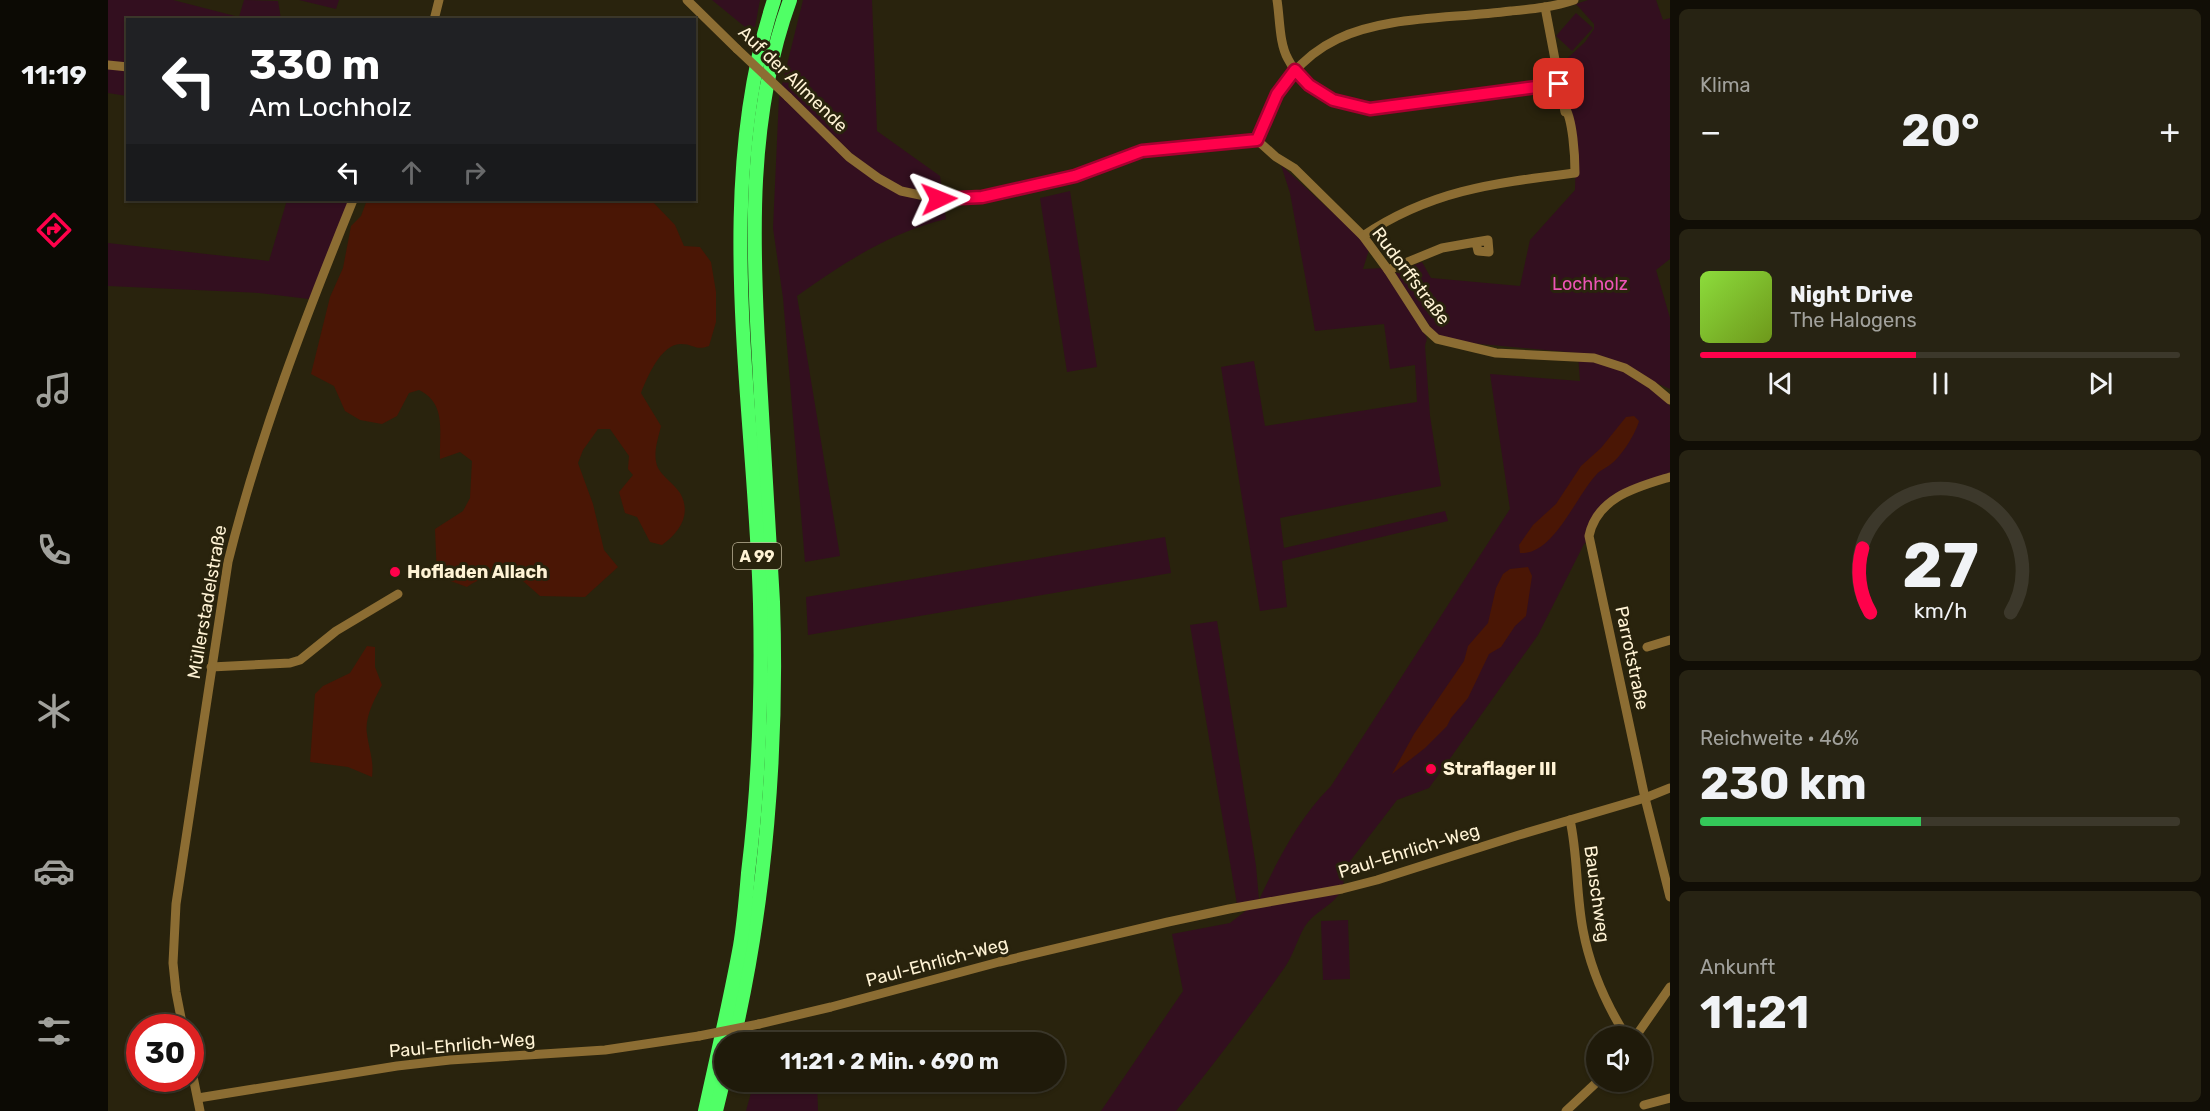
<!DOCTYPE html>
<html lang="de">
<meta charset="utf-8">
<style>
:root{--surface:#1f1a0a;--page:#272313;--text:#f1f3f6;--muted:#a1a19c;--line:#3c382b;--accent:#ff014b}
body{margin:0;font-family:Rubik,sans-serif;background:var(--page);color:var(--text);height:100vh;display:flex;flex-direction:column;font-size:22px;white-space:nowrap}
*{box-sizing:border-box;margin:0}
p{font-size:20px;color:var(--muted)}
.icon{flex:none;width:33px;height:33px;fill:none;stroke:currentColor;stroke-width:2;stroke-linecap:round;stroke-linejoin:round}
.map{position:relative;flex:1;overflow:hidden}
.sheet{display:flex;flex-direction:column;gap:9px;padding:9px;background:#110e06;width:540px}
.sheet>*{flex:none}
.hud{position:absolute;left:18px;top:18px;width:570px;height:183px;border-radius:0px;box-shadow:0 2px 4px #0004,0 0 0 2px var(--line);background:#202124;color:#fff;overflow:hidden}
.buttons{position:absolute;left:1478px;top:1026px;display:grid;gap:12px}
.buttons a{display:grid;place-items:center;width:66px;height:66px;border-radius:50%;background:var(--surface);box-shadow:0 2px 4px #0004,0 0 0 2px var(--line);font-size:30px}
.speed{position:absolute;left:18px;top:1014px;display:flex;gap:12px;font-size:30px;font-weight:700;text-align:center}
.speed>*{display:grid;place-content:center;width:78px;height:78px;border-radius:50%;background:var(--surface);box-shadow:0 2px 4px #0004,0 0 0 2px var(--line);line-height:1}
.speed .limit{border:9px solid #d22;background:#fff;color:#111}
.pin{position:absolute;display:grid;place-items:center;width:51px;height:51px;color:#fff;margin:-26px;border-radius:12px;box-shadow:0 3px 9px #0006}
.me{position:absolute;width:66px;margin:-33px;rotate:88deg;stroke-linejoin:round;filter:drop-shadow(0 0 4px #0008)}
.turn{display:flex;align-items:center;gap:21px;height:126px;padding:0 24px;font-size:27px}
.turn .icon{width:78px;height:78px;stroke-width:2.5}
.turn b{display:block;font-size:42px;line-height:51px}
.lanes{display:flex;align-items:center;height:57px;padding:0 24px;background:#0003;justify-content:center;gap:30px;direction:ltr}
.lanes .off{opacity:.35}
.big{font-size:45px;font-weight:700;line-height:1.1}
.sheet .tile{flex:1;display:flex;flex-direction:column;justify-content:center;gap:9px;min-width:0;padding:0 21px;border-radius:9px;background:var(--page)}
.sheet .dial{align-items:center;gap:0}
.dial svg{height:156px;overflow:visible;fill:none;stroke:var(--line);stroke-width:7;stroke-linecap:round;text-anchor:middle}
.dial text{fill:var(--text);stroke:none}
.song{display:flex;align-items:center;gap:18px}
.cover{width:72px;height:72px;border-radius:9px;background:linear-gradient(135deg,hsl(90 70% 55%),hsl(80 70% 35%))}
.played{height:6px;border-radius:3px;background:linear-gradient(90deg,var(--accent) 45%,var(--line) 45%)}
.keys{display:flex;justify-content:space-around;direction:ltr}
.heat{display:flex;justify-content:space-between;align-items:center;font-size:33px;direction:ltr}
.charge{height:9px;border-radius:4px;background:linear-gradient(90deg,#34c759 46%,var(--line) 0)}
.trip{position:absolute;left:606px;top:1032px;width:351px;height:60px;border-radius:30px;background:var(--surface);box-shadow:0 2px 4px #0004,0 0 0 2px var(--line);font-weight:700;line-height:60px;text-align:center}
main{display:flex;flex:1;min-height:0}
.menu{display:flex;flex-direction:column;width:108px;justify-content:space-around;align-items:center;background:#0c0a04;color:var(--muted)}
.menu .icon{width:42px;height:42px}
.menu .selected{color:var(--accent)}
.menu b{font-size:27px;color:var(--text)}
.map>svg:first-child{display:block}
.green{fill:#330f1f}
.water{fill:#4a1605}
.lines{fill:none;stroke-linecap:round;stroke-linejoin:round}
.minor{stroke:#8c6d33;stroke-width:9}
.highway{stroke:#50ff66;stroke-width:14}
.minor-bridge{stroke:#8c6d33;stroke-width:9}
.route-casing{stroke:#a60131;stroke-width:15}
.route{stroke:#ff014b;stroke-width:10}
.poi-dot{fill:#ff014b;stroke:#29230d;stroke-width:2}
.labels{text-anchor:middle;stroke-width:6;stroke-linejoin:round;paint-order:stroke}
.shield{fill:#29230d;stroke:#bfb599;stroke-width:1.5}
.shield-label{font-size:16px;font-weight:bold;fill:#fff3d5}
.street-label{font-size:18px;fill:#fff3d5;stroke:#29230d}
.park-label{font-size:18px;fill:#ec54b5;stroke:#29230d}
.poi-label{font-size:18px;font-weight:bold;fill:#fff3d5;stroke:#29230d;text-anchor:start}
</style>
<main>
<nav class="menu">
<b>11:19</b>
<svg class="icon selected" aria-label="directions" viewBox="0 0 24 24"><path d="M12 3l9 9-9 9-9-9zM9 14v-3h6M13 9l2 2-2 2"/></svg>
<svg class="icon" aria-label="music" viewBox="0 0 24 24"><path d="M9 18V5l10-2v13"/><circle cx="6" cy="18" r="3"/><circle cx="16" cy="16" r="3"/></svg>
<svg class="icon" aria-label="phone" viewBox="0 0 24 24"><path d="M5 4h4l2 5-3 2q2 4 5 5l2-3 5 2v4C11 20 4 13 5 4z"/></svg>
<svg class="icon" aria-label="climate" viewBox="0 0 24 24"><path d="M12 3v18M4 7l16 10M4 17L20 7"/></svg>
<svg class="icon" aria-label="car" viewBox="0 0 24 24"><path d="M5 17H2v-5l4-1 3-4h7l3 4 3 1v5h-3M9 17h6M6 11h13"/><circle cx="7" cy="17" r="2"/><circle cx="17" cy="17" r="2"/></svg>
<svg class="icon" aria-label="filters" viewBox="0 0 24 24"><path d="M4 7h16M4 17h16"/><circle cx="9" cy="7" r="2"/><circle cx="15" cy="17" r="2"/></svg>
</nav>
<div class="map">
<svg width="1562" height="1111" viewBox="0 0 1562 1111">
<rect width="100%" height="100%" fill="#29230d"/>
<g class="green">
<polygon points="0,0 65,0 131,17 136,0 170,1 173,19 20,20 19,64 0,62"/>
<polygon points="191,0 231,0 228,9"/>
<polygon points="604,0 652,0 647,27 637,27"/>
<path d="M 695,0 L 764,0 L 769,131 L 832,176 L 838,219 C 783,232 735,263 689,296 L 732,556 L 697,562 L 675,298 L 665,228 L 671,97 Z"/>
<path d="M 1480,0 L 1548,0 L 1555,20 L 1562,18 L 1562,259 L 1548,270 L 1562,318 L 1562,389 L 1539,379 L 1562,406 L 1562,475 L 1505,495 L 1480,541 L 1476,544 L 1430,635 L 1321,788 L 1289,800 L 1236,869 C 1238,902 1219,902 1200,922 C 1191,933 1186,954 1177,967 C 1142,1017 1106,1064 1068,1111 L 993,1111 L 1075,991 L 1064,934 L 1122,923 L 1149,902 L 1129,904 L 1082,625 L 1109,621 L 1148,866 L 1151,900 C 1170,859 1191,818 1223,786 L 1402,509 L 1382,374 L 1472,381 L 1470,353 L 1351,342 L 1328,335 L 1285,274 L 1314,262 L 1323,278 L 1412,286 L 1422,240 L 1467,190 L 1468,159 L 1450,67 L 1477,42 L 1486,29 L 1486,24 L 1468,4 Z"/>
<polygon points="1468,13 1485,28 1464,51 1448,36"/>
<polygon points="0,67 19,70 19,96 0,93"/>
<polygon points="1173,165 1247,233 1264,240 1255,269 1276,268 1319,338 1317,346 1322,416 1333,486 1172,518 1176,548 1337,511 1340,521 1174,561 1179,607 1152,611 1113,367 1146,361 1157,426 1309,402 1307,365 1282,369 1276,324 1207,331 1182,193"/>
<polygon points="962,191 989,367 959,372 932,198"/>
<polygon points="179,200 242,200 201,299 151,293 0,286 0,243 161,261"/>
<polygon points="1057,537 1063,573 700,635 698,597"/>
<polygon points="1240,920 1242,979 1215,980 1213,921"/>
<polygon points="646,1082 709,1082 710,1111 638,1111"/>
</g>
<g class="water">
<path d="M 259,200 L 543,200 L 567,225 L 576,246 L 592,247 L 603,262 L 608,292 L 608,322 L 601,346 C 587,351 586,344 573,344 C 554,343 539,377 533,393 L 553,426 C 550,440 544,454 550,468 C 555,477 566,484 572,493 C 584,514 572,532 554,545 L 542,542 L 529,517 L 517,513 L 511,492 L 525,475 L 520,469 L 521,456 L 502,429 L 490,429 L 475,450 L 470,463 L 485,504 L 496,550 L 510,567 L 477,597 L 432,596 L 407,574 C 389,575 374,576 359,587 L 329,576 L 327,529 L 355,511 L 362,498 L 364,461 L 352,452 L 332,459 C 331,431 339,404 311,390 L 301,393 L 289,416 L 274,424 L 252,420 L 237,411 L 226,386 L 203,374 L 222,297 L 235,268 L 243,226 L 253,216 Z"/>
<path d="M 1526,416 L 1531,421 C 1528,433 1513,457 1503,464 C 1498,468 1492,470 1488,475 C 1468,496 1445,556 1412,553 L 1411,545 L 1425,525 L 1448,504 L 1473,466 L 1493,448 L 1518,417 Z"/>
<polygon points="1420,567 1424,576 1418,616 1407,626 1393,647 1381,654 1360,698 1343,718 1339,726 1317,748 1284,774 1306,734 1356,661 1360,646 1380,623 1388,588 1395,574 1402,569"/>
<path d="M 259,646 L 267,647 L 267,667 L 274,685 C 267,698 256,718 259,734 C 261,750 266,760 264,777 L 240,767 L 202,762 L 207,694 L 215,686 L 242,673 Z"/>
</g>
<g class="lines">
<g class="minor">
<polyline points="579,0 629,49"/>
<path d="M 1169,0 C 1172,18 1171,43 1180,59 C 1200,98 1243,110 1283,107 L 1451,84"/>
<polyline points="1437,7 1457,112"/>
<polyline points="326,20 331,0"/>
<polyline points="0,65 20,67"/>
<polyline points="680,97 741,157 770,178 793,191 831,199 874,197 967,176 1034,151 1149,140"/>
<polyline points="1149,140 1168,157 1186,168 1255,236 1280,270 1318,329 1329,339 1388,353 1486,358 1517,368 1544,385 1562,400"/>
<path d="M 1149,140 C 1195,7 1288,25 1403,11 C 1424,9 1446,7 1466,0"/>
<path d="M 1255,236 C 1323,190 1387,183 1467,173 C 1467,157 1465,118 1456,106"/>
<polyline points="1280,270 1334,248 1368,242 1370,251 1381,252 1380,240 1368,242"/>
<path d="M 1562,477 C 1529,487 1489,497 1481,536 L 1537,798 L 1562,897"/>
<polyline points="1539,647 1562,640"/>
<polyline points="103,667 182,663 192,660 228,631 290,594"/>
<path d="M 1462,820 C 1470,856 1468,894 1475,930 C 1482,968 1498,1004 1518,1036"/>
<polyline points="651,1024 723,1007 891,962 1060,922 1121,909 1234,889 1269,880 1411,835 1537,798 1562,788"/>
<path d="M 75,1028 L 68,992 L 65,963 L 68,904 L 120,562 C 151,437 197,318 245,200"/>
<polyline points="1528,1036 1562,987"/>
<polyline points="82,1062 92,1111"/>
<polyline points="90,1098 289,1066 342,1060 497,1050 591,1036"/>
<polyline points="1536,1105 1562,1098"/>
<polyline points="1458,1111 1489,1082"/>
</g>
<g class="highway">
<path d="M 625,1042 C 658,902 670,746 665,602 C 661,522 655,441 651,360 C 644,240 640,115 682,0"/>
<path d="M 597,1111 C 609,1056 622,1001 632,946 C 636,922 638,897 640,873 C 651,784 654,694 652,604 C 647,406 603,192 666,0"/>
<polyline points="608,1111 616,1078"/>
</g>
<g class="minor-bridge">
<polyline points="629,49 680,97"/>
<polyline points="591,1036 651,1024"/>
</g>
</g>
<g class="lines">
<g class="route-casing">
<polyline id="route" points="831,199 874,197 967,176 1034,151 1149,140 1169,94 1187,70 1201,85 1225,100 1262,109 1451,84"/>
</g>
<use href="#route" class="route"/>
</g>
<g class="poi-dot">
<circle cx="287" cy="572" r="6"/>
<circle cx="1323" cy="769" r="6"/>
</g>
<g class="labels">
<rect class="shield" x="625" y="543" width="48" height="26" rx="4.5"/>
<g class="shield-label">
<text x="649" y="562">A 99</text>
</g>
<g class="street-label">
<text transform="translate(685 79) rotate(44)" y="6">Auf der Allmende</text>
<text transform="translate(1303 276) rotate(53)" y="6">Rudorffstraße</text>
<text transform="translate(99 602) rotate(-80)" y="6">Müllerstadelstraße</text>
<text transform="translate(1524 658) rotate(78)" y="6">Parrotstraße</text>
<text transform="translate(1301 851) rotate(-17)" y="6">Paul-Ehrlich-Weg</text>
<text transform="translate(1489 894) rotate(82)" y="6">Bauschweg</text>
<text transform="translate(829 962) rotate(-15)" y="6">Paul-Ehrlich-Weg</text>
<text transform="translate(354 1045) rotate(-5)" y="6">Paul-Ehrlich-Weg</text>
</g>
<g class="park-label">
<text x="1482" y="290">Lochholz</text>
</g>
<g class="poi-label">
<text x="299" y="578">Hofladen Allach</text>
<text x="1335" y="775">Straflager III</text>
</g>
</g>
</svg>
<div class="buttons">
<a><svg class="icon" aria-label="sound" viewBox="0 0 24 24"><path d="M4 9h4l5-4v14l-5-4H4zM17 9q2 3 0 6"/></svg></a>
</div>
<div class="speed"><div class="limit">30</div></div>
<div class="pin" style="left:1451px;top:84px;background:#d93025"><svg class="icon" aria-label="arrive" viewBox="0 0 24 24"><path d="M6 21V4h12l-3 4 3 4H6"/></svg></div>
<svg class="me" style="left:831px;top:199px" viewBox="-20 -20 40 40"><path d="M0-17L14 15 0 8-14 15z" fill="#ff014b" stroke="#fff" stroke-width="4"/></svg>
<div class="trip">11:21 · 2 Min. · 690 m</div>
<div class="hud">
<div class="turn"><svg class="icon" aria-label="left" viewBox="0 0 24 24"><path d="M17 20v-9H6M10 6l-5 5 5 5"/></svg><div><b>330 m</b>Am Lochholz</div></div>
<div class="lanes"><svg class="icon" aria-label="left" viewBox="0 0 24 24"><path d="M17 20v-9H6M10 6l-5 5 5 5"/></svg><svg class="icon off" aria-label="ahead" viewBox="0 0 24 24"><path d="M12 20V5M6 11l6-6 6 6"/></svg><svg class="icon off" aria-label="right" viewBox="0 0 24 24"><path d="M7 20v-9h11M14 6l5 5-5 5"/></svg></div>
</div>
</div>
<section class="sheet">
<div class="tile"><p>Klima</p>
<div class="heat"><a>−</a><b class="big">20°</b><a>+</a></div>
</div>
<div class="tile">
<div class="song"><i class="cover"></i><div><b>Night Drive</b><p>The Halogens</p></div></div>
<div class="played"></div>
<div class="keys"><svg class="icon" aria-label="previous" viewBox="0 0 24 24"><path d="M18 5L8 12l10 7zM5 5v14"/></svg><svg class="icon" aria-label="pause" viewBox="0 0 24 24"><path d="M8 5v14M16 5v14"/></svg><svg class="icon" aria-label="next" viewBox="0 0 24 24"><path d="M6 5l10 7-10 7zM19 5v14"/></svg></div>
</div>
<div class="tile dial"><svg viewBox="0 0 100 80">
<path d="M14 69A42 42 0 1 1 86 69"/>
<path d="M14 69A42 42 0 0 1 10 36" stroke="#ff014b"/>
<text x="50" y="56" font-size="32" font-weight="700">27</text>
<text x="50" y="72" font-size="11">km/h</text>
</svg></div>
<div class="tile"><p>Reichweite · 46%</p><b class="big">230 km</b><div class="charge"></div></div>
<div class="tile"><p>Ankunft</p><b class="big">11:21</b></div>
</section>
</main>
